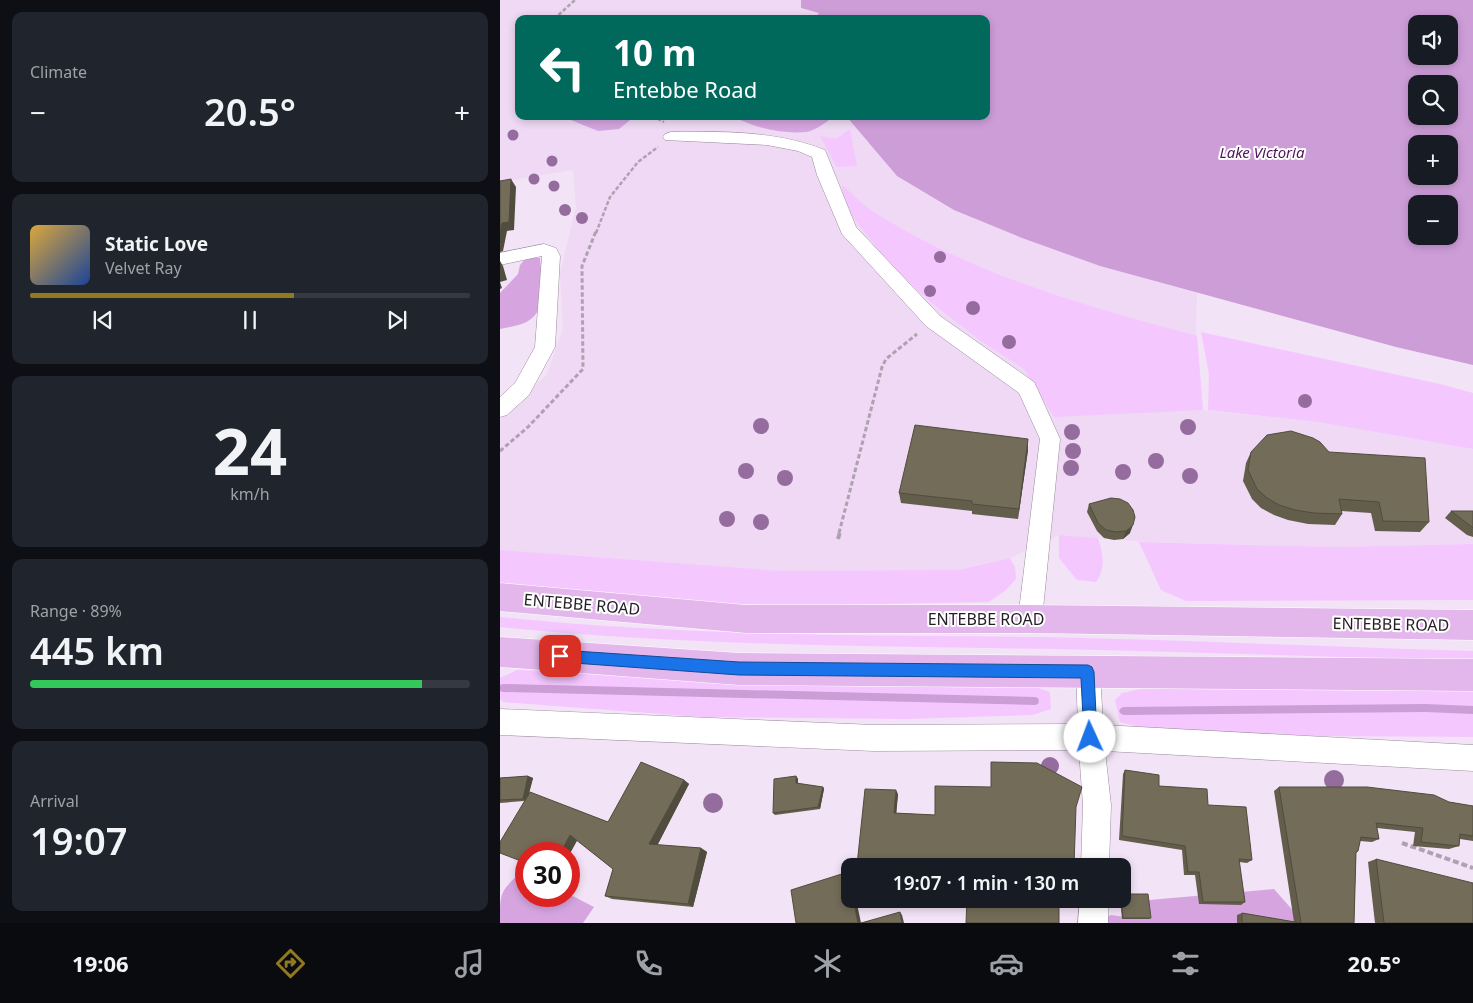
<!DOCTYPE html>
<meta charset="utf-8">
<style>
:root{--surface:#171b24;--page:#20242c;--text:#f1f3f6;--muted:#9ea1a6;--line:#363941;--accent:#93781f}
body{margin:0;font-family:"Noto Sans",sans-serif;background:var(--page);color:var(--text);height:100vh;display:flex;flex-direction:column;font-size:19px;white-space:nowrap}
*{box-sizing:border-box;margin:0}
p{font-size:16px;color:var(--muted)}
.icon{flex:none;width:28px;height:28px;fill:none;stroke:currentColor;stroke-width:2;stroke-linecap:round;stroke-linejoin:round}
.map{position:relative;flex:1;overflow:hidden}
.side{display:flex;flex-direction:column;gap:12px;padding:12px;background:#0d0f14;width:500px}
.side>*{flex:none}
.banner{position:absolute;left:15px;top:15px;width:475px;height:105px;border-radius:10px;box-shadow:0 2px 8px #0003;background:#00695c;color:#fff;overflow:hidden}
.controls{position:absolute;left:908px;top:15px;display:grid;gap:10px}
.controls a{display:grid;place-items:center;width:50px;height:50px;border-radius:10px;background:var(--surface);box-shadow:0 2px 8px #0003;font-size:25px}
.speed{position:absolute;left:15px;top:842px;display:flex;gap:10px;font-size:25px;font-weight:700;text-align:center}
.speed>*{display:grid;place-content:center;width:65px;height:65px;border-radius:50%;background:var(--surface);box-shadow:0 2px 8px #0003;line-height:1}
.speed .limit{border:8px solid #d22;background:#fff;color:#111}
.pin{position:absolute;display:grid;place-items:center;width:42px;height:42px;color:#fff;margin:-21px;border-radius:10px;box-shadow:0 2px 8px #0006}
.me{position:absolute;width:55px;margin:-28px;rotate:358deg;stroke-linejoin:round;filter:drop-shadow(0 0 4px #0008)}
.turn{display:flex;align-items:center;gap:18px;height:105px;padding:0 15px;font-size:22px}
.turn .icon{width:65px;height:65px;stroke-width:2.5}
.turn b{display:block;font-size:35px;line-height:42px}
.big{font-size:38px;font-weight:600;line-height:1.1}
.side .widget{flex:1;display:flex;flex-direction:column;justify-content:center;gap:8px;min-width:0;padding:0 18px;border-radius:10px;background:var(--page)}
.side .dial{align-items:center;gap:0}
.dial b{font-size:65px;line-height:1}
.song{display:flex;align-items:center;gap:15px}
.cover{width:60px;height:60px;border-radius:8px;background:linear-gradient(135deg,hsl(40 70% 55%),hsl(220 70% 35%))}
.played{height:5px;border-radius:2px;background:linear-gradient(90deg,var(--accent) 60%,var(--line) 60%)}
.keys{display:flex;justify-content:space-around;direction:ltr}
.heat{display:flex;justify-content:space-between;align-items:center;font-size:28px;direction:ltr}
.charge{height:8px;border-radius:4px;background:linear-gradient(90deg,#34c759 89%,var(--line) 0)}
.trip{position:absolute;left:341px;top:858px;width:290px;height:50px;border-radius:10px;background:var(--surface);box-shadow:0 2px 8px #0003;font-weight:600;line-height:50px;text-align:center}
.menu{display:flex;height:80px;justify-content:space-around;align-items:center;background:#090b0e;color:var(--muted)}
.menu .icon{width:35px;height:35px}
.menu .on{color:var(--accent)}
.menu b{font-size:22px;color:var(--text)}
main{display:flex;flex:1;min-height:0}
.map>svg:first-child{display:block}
.built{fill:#efd9f4}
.green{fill:#f5c7ff}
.forest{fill:#d6a5e0}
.water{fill:#cd9dd8;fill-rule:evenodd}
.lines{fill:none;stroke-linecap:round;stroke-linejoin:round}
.stream{fill:#cd9dd8;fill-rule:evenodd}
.minor-casing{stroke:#9a8b9d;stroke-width:1}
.trunk-casing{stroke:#fff;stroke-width:1}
.path-far2{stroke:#aea2b1;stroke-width:2.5;stroke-dasharray:4 2;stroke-linecap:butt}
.path-far1{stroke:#aea2b1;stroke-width:3;stroke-dasharray:4.5 2.5;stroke-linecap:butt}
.path{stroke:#aea2b1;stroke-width:4;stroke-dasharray:6 3;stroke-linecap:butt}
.minor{fill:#fff;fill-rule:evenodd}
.trunk{fill:#e3b7ec;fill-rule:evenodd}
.tree{fill:#946c9d}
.wall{fill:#635d4c}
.shaded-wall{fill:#504c3e}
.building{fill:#736c58;stroke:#504c3e}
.route{fill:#1a73e8;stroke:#114b97}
.labels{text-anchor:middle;stroke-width:4;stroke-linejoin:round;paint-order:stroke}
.far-water-label{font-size:15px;font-style:italic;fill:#4e135a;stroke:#fff}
.street-label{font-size:16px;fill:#231d24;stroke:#fff}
</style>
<main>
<section class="side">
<div class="widget"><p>Climate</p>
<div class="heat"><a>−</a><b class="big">20.5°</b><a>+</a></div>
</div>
<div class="widget">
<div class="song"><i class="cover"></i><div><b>Static Love</b><p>Velvet Ray</p></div></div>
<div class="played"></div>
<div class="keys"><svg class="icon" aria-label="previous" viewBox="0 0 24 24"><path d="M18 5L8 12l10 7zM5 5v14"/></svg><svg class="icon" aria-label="pause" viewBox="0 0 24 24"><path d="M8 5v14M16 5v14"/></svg><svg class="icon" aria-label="next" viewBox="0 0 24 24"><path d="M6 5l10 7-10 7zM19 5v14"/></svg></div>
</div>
<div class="widget dial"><b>24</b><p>km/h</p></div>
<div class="widget"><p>Range · 89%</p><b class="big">445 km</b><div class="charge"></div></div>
<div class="widget"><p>Arrival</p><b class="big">19:07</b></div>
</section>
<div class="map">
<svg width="973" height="923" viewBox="0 0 973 923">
<rect width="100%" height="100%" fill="#f3e3f7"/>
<polygon class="built" points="0,0 301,0 301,8 319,13 314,19 19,19 19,116 346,116 367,142 454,210 522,238 600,266 697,293 696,329 703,410 818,422 973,449 973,544 834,547 647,542 559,535 510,558 458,570 374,572 283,571 0,550 0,420 47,374 63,328 60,274 76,207 73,170 0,182"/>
<g class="green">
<polygon points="350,129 357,166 337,167 320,136 336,139"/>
<path d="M 342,185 C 353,194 364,207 377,214 C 474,275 587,307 697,336 L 703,410 L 554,417 L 524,369 L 481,341 L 433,304 L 388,263 L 344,205 Z"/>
<polygon points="701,332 940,384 973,393 973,449 818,422 708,410 709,374"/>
<path d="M 559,535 L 598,538 C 603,554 606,568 596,582 L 577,580 L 559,558 Z"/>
<polygon points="639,542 834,547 973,544 973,600 686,601 661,590"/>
<polygon points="0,550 283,571 458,570 510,558 515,567 516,579 506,590 489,602 288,606 164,601 0,585"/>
<path d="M 0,617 C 180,636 362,635 543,637 C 686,640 830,647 973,651 L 973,661 C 834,657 696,652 557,649 C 372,646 185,646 0,627 Z"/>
<polygon points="17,670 530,685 550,692 551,709 532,715 408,719 202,717 3,702 0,699 0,678"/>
<polygon points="973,687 973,737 817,736 648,729 620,722 615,700 622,693 641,689"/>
</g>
<g class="forest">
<polygon points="61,116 135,116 119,129 98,131"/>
<path d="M 233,116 L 330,116 L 328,121 C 322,125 313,131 306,132 C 283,134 253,128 233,116 Z"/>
<path d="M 27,257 L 40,258 C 41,277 48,306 31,319 C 24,325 9,327 0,329 L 0,293 L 18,274 L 20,265 Z"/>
<path d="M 22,871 L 26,873 L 26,896 L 69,896 L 69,894 L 94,907 L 83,923 L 0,923 C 0,891 0,892 22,871 Z"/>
<polygon points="774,889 804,923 591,923 611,915 633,918 649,900"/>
</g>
<path class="water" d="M 301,0 L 973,0 L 973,365 L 896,347 L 600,266 L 522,238 L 454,210 L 397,176 L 346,116 L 486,116 L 486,19 L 314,19 L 319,13 L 301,8 ZM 916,24 L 949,24 L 949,56 L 916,56 ZM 916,84 L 949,84 L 949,116 L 916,116 ZM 916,144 L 949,144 L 949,176 L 916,176 ZM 916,204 L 949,204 L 949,236 L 916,236 Z"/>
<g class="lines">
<g class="stream">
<polygon points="3,684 535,697 538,698 539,701 538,704 535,705 3,692 0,691 0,685"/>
<polygon points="925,704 973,706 973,714 925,712 624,715 621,714 619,711 621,708 624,707"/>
</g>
<g class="minor-casing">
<g id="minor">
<path d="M 171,132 C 223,131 276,131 325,150 L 356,227 L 440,316 L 534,382 L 537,388 L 560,439 L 542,619 L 538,627 L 530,630 L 522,627 L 518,619 L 540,439 L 519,393 L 426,326 L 342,234 L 317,175 L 312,157 L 298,151 L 267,145 L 165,140 L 163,137 L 165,134 Z"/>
<polygon points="44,244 56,248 60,256 55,347 29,395 7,415 0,417 0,397 15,383 35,347 42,256 0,265 0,253"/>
<polygon points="588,660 597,663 600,672 603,725 973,745 973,771 605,751 611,805 609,866 581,866 583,805 579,750 374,751 0,735 0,709 374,725 578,724 576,672 579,663"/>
<polygon points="580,899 608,899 608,923 578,923"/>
</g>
</g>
<g class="trunk-casing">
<g id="trunk">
<polygon points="0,583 246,605 530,605 973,610 973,640 530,633 246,633 0,611"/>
<polygon points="0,637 239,653 973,659 973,691 239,685 0,667"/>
</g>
</g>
<g class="path-far2">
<polyline points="54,19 75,0"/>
<polyline points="152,116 164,122"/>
<polyline points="96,233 110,197 138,162 158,147"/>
</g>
<g class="path-far1">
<polyline points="0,451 28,427 83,369 82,266 96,231"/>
<polyline points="339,533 382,367 386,359 417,334"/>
</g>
<g class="path">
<polyline points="338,539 340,532"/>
<polyline points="902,843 973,868"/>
</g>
<use href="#minor" class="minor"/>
<use href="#trunk" class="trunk"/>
</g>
<g class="tree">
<circle cx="13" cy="135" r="5.5"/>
<circle cx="52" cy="161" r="5.5"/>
<circle cx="34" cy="179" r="5.5"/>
<circle cx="54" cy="186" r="5.5"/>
<circle cx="65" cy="210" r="6"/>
<circle cx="82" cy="218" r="6"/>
<circle cx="440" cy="257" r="6"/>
<circle cx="430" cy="291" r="6"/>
<circle cx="473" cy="308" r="7"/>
<circle cx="509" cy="342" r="7"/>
<circle cx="805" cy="401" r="7"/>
<circle cx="261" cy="426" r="8"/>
<circle cx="688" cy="427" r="8"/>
<circle cx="572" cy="432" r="8"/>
<circle cx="573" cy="451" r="8"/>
<circle cx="656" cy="461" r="8"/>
<circle cx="571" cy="468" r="8"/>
<circle cx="246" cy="471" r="8"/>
<circle cx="623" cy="472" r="8"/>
<circle cx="690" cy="476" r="8"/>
<circle cx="285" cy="478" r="8"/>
<circle cx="227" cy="519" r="8"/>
<circle cx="261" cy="522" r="8"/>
<circle cx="550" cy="766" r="9"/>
<circle cx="834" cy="780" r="10"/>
<circle cx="213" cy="803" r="10"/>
</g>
<g class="wall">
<polygon points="528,450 518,519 472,514 472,511 401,503 399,493"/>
<polygon points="751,452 829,452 929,522 920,532 875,531 871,513 841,511 842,514 835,525 808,524 788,520 774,515 761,508 752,499 743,481 746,463"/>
<polygon points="589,504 630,533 623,539 614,540 604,538 597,531 587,512"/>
<polygon points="951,511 973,511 973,537 967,535 945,518"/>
<polygon points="537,763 468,864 385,862 385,866 358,866 357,865 398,794 396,813 435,815 491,787"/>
<polygon points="625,770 659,786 708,805 752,860 747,863 739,862 745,902 741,905 699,904 695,875 684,875 682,850 619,840 623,774"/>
<polygon points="28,776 33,778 29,793 108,822 184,780 189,784 157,845 201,848 207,852 193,907 112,899 105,896 113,869 77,840 69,855 69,854 24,801 0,803 0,778"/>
<polygon points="296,776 298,779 298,784 323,787 324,789 320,809 275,815 273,813"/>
<polygon points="779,787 949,802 973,806 973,841 960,839 959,846 949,849 913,846 915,832 877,828 879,839 872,842 860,841 858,851 856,853 854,923 737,923 737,915 742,913 794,922 774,791"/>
<polygon points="876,859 973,923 875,923 868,862"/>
<polygon points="620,899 622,899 651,918 649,919 622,919"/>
</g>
<g class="shaded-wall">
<polygon points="11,179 16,187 14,230 7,231 3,251 0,252 0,232"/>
<polygon points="0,261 3,266 7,280 0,282 2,288 0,289"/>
<polygon points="528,439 528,450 518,519 519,509"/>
<polygon points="633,525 630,533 623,539 626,531"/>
<polygon points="28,776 33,778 27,801 23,799"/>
<polygon points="296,776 298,779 298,786 296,783"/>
<polygon points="184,780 189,784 156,848 149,844"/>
<polygon points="323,787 324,789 320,809 318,807"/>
<polygon points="396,790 398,794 396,817 394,813"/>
<polygon points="70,835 78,839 69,855 69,854 60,854"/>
<polygon points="201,848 207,852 193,907 188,904"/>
<polygon points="383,859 385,862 385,866 383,866"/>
<polygon points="353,899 356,899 361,923 358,923"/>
<polygon points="400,912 402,915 404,923 402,923"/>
</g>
<g class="building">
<polygon points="11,179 9,222 2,223 0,232 0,181"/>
<polygon points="415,425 528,439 519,509 472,504 472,501 399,493"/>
<polygon points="791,431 813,438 820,442 829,452 925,458 929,522 883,521 879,502 839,499 842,514 814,513 795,510 779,505 767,498 757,489 748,470 751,452 767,435"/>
<polygon points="611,498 620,499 628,503 633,510 635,517 633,525 626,531 616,532 606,530 598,523 589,504"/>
<polygon points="951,511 973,511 973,528"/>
<polygon points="141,762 184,780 149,844 201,848 188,904 105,896 113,869 70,835 60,854 26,854 26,863 0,853 0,842 30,792 108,822"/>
<polygon points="491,762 537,763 582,787 576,807 574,866 468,866 468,861 383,859 383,866 357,865 365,789 396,790 394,813 435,815 435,786 491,787"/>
<polygon points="625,770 659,775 659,786 707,789 708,805 746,807 752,860 739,859 745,902 703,902 699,872 688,872 685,846 622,836"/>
<polygon points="28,776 23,799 0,800 0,778"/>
<polygon points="296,776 296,783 323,787 318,807 273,813 274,779"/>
<polygon points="779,787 867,787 934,795 949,802 973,806 973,836 960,834 959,846 921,842 923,828 876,823 879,839 861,837 858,851 856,852 854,923 742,923 742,913 801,923"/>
<polygon points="876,859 973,883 973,923 884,923"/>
<polygon points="348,872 350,882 350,899 353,899 358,923 296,923 291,890"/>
<polygon points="622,894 648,894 651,918 623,918 621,899 622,899"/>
<polygon points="467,899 559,899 559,923 466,923"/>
<polygon points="400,912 402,923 361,923"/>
</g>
<polygon class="route" points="60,650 239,662 588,665 592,667 594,672 597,737 595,742 590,744 586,742 584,737 581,678 239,675 60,662 55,660 53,656 55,652"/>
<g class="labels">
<g class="far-water-label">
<text x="762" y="158">Lake Victoria</text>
</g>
<g class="street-label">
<text transform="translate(82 604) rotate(5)" y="6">ENTEBBE ROAD</text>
<text x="486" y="625">ENTEBBE ROAD</text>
<text transform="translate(891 624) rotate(1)" y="6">ENTEBBE ROAD</text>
</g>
</g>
</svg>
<div class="controls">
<a><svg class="icon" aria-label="sound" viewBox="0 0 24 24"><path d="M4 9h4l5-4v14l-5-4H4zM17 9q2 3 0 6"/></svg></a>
<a><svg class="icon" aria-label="search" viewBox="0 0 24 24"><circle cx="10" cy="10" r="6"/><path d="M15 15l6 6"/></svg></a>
<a>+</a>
<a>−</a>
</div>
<div class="speed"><div class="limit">30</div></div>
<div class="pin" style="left:60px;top:656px;background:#d93025"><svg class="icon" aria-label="arrive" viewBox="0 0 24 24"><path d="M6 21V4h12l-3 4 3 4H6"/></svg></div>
<svg class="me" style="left:590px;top:737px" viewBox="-20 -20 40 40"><circle r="19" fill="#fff"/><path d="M0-13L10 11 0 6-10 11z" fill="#1a73e8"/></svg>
<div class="trip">19:07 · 1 min · 130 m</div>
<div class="banner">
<div class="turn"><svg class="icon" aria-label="left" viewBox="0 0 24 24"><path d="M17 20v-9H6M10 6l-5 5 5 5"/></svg><div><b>10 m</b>Entebbe Road</div></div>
</div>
</div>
</main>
<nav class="menu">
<b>19:06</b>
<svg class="icon on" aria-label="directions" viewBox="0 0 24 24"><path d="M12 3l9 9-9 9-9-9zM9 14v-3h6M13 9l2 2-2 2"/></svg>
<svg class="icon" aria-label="music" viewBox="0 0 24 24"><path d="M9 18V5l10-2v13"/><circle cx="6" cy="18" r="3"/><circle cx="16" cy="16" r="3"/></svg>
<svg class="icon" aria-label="phone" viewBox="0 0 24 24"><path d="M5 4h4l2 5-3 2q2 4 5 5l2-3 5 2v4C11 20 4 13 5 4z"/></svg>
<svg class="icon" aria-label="climate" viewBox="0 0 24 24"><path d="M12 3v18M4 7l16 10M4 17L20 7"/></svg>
<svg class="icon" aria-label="car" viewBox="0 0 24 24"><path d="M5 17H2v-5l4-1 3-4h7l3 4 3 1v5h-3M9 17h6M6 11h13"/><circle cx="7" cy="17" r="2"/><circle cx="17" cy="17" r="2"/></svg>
<svg class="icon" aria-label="filters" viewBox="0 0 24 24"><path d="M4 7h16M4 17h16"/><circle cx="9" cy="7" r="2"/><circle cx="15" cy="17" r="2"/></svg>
<b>20.5°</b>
</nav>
